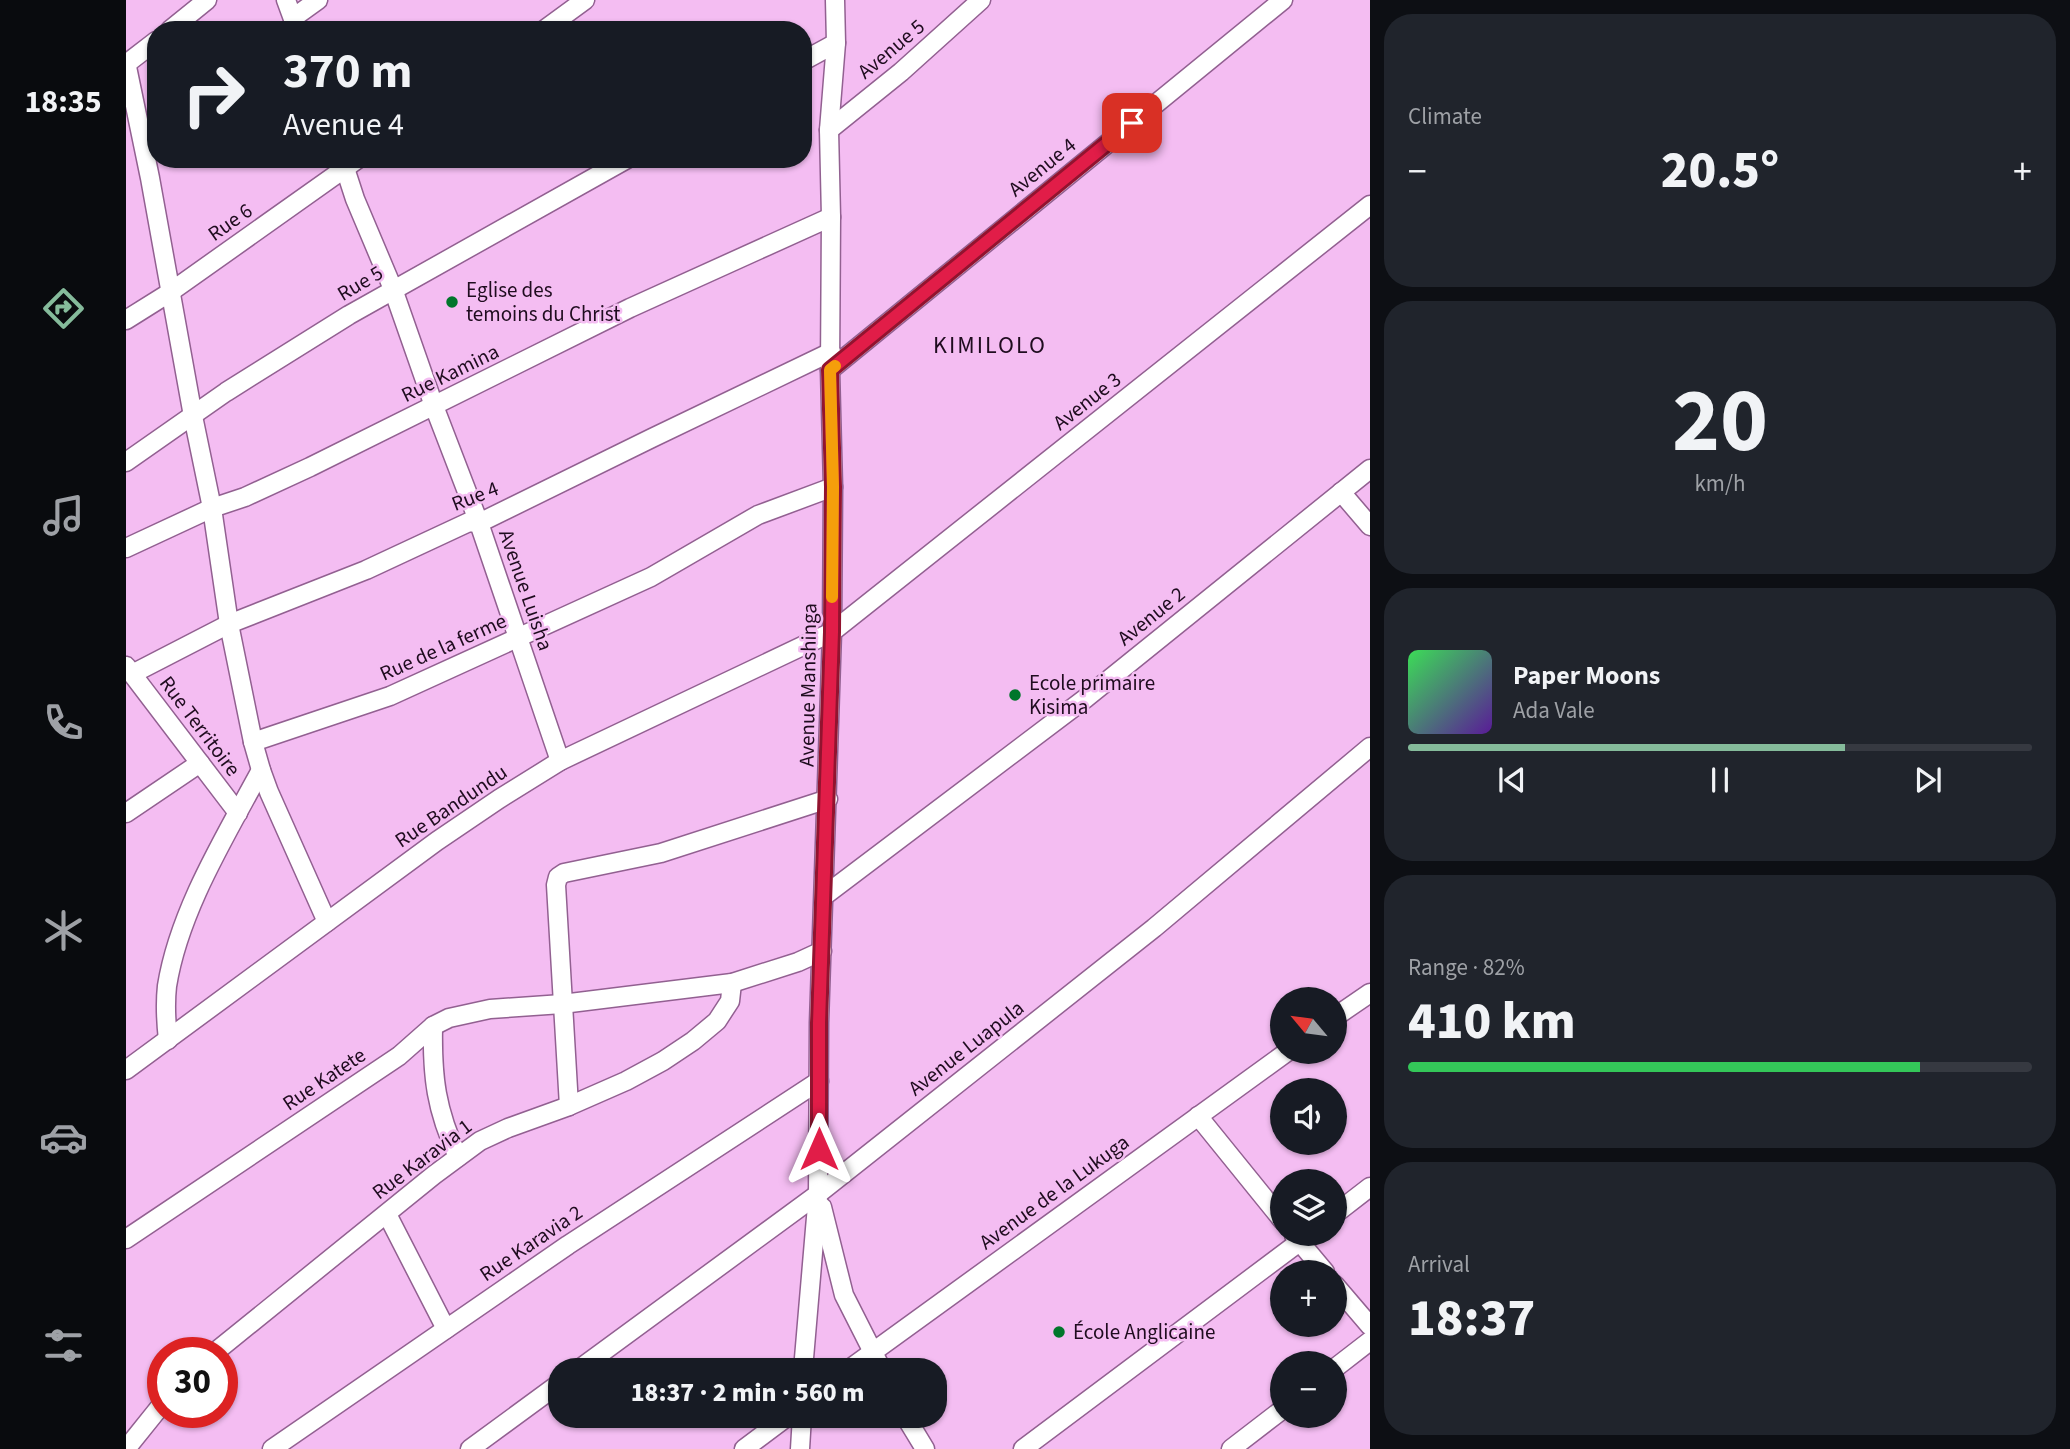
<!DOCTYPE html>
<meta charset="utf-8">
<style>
:root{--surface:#171b24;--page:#20242c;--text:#f1f3f6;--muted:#9ea1a6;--line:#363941;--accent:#85bb9b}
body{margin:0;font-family:"Source Sans 3",sans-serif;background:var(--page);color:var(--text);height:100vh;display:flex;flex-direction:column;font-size:26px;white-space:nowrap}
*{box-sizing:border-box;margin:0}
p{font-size:23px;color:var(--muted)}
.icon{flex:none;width:38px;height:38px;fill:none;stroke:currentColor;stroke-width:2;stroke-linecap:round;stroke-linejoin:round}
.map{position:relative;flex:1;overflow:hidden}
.drawer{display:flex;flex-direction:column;gap:14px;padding:14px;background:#0d0f14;width:700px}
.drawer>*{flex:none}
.banner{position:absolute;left:21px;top:21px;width:665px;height:147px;border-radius:28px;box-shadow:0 2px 5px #0004;background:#171b24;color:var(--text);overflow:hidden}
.needle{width:46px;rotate:299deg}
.fabs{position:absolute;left:1144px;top:987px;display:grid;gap:14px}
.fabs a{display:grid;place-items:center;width:77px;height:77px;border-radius:50%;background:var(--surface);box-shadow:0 2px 5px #0004;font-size:35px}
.speed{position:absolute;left:21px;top:1337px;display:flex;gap:14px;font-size:35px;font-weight:700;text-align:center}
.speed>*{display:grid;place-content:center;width:91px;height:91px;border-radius:50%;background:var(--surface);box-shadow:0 2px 5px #0004;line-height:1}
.speed .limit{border:10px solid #d22;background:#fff;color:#111}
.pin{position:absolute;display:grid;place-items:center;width:60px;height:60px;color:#fff;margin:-30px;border-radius:14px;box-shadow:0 4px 10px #0006}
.me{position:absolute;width:77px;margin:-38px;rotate:0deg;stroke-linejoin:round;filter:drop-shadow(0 0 5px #0008)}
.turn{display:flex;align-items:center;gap:24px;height:147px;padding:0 21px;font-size:32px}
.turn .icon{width:91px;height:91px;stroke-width:2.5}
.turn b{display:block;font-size:49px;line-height:60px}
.big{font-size:52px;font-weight:800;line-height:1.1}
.drawer .widget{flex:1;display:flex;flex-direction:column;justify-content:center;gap:10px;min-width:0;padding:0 24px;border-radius:28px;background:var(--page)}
.drawer .dial{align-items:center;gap:0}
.dial b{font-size:91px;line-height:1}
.song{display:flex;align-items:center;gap:21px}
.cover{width:84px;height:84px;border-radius:10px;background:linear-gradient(135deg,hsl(130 70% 55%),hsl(270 70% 35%))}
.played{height:7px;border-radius:4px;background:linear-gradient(90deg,var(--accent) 70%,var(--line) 70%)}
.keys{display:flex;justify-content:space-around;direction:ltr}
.heat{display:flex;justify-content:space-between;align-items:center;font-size:38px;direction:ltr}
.charge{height:10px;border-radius:5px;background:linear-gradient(90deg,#34c759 82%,var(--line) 0)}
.trip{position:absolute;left:422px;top:1358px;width:399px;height:70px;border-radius:28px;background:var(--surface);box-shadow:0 2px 5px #0004;font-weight:800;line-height:70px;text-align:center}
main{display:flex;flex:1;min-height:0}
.tabs{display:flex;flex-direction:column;width:126px;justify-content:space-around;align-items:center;background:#090b0e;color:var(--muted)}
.tabs .icon{width:49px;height:49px}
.tabs .on{color:var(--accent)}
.tabs b{font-size:32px;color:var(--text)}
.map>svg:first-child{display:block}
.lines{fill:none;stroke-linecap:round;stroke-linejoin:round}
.street-casing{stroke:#926091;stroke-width:21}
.street{stroke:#fff;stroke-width:18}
.route-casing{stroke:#92132f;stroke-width:18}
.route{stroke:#e11d48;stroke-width:12}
.slow{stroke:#f59e0b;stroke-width:12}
.poi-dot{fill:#00762b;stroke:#f4bdf2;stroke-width:2.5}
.labels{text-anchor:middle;stroke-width:5;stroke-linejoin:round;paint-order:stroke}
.street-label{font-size:21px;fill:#1f0c1f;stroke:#f4bdf2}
.poi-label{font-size:21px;fill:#1f0c1f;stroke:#f4bdf2;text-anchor:start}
.quarter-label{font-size:24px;letter-spacing:2px;fill:#1f0c1f;stroke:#f4bdf2}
</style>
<main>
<nav class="tabs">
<b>18:35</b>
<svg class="icon on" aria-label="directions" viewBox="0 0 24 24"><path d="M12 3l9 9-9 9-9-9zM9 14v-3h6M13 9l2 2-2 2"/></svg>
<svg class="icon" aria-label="music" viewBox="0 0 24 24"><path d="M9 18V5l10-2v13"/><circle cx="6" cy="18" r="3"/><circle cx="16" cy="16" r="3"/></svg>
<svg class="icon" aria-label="phone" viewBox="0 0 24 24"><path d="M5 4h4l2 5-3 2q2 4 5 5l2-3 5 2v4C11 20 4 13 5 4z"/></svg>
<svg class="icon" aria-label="climate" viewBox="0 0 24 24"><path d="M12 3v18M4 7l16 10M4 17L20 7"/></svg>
<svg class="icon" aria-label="car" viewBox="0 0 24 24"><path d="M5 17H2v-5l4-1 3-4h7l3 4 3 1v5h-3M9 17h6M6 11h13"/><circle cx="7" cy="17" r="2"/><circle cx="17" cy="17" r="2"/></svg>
<svg class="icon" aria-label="filters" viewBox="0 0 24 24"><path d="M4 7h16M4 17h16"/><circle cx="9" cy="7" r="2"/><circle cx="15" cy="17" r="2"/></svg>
</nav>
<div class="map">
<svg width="1244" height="1449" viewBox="0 0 1244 1449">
<rect width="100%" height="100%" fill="#f4bdf2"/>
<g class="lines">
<g class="street-casing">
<g id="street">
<polyline points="160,0 171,30"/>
<polyline points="167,18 192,0"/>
<polyline points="44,30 81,0"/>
<polyline points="418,30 459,0"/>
<polyline points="677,61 710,43"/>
<polyline points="0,62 24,178 67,416 86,508 103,624 127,742 135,770 143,792 201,922"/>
<polyline points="0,64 30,41"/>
<polyline points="703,130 775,72 855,0"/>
<polyline points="216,159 229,199 267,289 308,406 353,523 434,761"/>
<polyline points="0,320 43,293 232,159"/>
<polyline points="704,370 1157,0"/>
<polyline points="0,462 100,392 223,315 501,159"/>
<polyline points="1215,492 1244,526"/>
<polyline points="0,548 86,508 119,497 184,467 504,308 705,217"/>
<polyline points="0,666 112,813"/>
<polyline points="6,674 103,624 240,570 343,522 353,523 526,438 705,352"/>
<polyline points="127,742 264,696 525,577 632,515 707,487"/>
<polyline points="0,813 74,763"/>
<polyline points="698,896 960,698 1244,469"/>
<polyline points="1209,1017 1244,993"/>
<path d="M 307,1026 C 306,1077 310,1110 332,1157"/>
<path d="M 42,1040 C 40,1022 39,1004 41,986 C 53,911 99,837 135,770"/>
<polyline points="0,1070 311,841 373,799 434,761 706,632 1244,205"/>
<polyline points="443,1106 430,885 432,877 438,873 535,853 702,799"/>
<polyline points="1072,1116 1157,1221"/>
<polyline points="696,1207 718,1295 756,1370"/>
<polyline points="261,1214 320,1329"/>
<polyline points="1209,1214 1244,1187"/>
<polyline points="1168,1235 1199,1272"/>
<polyline points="0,1239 273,1056 307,1026 323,1018 364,1009 436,1004 606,983 672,962 696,951"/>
<polyline points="1209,1285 1244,1326"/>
<polyline points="88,1353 308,1175 354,1141 382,1128 443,1106 500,1081 537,1061 567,1041 591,1021 604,1001 606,983"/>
<polyline points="1209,1368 1244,1341"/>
<polyline points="452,1370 692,1194 1028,928 1244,747"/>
<polyline points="677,1370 692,1194 693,1023 706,632 707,487 704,370 705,217 703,130 710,43 709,0"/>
<polyline points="722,1370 1161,1052"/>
<polyline points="779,1416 799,1449"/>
<polyline points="0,1449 37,1403"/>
<polyline points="146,1449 442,1245 693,1081"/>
<polyline points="344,1449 434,1383"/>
<polyline points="618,1449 662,1416"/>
<polyline points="674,1449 676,1416"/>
<polyline points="897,1449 1184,1234"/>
<polyline points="1105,1449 1157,1409"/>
</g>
</g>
<use href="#street" class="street"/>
</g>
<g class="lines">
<g class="route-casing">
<polyline id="route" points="693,1149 693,1023 706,632 707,487 704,370 1006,123"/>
</g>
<use href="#route" class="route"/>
<polyline class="slow" points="706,597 707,487 704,370 709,366"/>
</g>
<g class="poi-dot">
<circle cx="326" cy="302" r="7"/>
<circle cx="889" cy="695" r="7"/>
<circle cx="933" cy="1332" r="7"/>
</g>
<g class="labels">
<g class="street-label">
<text transform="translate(765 49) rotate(-40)" y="7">Avenue 5</text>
<text transform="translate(916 167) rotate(-39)" y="7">Avenue 4</text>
<text transform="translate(104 222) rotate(-35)" y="7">Rue 6</text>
<text transform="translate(234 283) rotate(-31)" y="7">Rue 5</text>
<text transform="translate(324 373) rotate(-26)" y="7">Rue Kamina</text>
<text transform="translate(961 401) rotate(-38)" y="7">Avenue 3</text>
<text transform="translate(349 496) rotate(-21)" y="7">Rue 4</text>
<text transform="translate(400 590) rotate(71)" y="7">Avenue Luisha</text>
<text transform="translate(1025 616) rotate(-39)" y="7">Avenue 2</text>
<text transform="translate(317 647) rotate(-24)" y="7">Rue de la ferme</text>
<text transform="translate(682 685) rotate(-89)" y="7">Avenue Manshinga</text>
<text transform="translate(74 726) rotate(53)" y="7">Rue Territoire</text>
<text transform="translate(325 806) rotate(-34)" y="7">Rue Bandundu</text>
<text transform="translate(840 1048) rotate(-38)" y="7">Avenue Luapula</text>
<text transform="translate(198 1079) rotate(-34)" y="7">Rue Katete</text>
<text transform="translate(296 1159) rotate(-37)" y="7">Rue Karavia 1</text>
<text transform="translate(928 1192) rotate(-36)" y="7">Avenue de la Lukuga</text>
<text transform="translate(405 1243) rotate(-34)" y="7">Rue Karavia 2</text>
</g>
<g class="poi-label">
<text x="340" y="297">Eglise des<tspan x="340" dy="24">temoins du Christ</tspan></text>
<text x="903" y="690">Ecole primaire<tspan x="903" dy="24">Kisima</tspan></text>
<text x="947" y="1339">École Anglicaine</text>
</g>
<g class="quarter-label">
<text x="864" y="353">KIMILOLO</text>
</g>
</g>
</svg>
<div class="fabs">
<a><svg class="needle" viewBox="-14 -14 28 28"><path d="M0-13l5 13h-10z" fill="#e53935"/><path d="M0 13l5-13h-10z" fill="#9ea1a6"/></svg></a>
<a><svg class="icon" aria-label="sound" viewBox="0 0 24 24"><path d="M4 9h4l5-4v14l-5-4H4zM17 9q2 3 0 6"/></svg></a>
<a><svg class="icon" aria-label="layers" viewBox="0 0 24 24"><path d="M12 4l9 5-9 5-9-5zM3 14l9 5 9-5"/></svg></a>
<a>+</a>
<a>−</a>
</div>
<div class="speed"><div class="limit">30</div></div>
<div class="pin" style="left:1006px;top:123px;background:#d93025"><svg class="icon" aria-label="arrive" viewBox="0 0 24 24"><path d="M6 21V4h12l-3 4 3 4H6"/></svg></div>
<svg class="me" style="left:693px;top:1149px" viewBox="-20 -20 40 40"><path d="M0-17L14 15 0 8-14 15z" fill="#e11d48" stroke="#fff" stroke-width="4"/></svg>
<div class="trip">18:37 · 2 min · 560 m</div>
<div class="banner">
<div class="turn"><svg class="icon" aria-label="right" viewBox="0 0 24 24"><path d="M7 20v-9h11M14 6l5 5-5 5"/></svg><div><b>370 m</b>Avenue 4</div></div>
</div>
</div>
<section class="drawer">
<div class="widget"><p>Climate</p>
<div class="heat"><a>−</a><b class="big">20.5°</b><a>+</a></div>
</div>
<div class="widget dial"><b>20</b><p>km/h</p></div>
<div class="widget">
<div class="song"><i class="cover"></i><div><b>Paper Moons</b><p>Ada Vale</p></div></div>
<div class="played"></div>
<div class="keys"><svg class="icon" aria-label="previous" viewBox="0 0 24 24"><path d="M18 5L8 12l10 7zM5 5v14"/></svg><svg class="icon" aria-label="pause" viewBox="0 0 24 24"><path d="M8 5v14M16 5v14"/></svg><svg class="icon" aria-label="next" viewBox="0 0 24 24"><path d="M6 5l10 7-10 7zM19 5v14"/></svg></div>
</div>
<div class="widget"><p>Range · 82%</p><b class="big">410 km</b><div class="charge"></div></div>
<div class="widget"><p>Arrival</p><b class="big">18:37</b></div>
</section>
</main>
